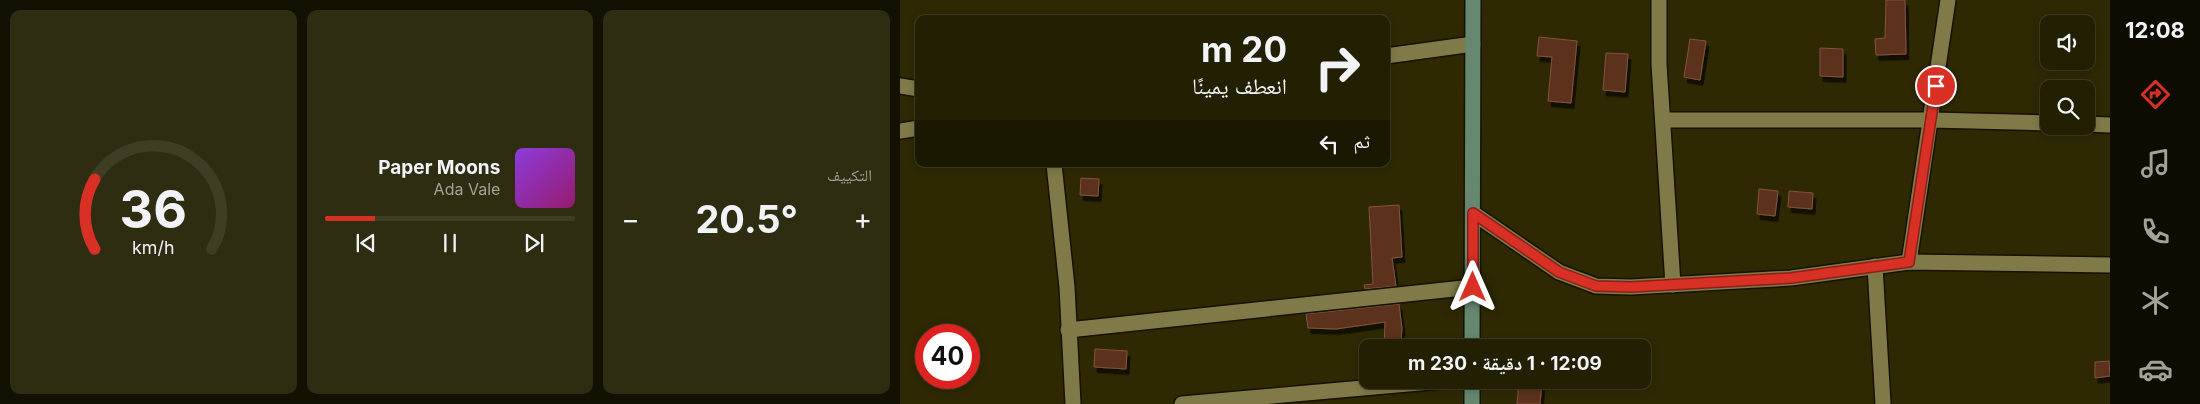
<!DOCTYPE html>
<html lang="ar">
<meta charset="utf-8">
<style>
:root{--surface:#221f02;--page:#2e2c11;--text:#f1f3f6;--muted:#a2a299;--line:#3f3d24;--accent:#d93025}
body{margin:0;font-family:Inter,"Noto Naskh Arabic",sans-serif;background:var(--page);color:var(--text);direction:rtl;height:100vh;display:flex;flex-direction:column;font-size:19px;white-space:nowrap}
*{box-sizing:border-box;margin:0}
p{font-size:16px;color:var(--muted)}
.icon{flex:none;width:28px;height:28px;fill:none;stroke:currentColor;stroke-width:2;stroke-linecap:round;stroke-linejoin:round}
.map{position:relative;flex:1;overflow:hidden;direction:ltr}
.drawer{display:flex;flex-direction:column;gap:10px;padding:10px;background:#131101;width:900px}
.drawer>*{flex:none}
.banner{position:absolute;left:15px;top:15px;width:475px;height:152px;border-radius:10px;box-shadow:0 2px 8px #0003,0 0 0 1px var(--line);direction:rtl;background:#221f02;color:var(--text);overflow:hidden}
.controls{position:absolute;left:1140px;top:15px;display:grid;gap:10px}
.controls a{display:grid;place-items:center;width:55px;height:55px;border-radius:10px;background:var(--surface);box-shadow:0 2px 8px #0003,0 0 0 1px var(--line);font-size:25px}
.speed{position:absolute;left:15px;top:324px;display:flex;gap:10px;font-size:25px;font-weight:700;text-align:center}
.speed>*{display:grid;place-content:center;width:65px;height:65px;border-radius:50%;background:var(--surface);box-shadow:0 2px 8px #0003,0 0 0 1px var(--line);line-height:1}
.speed .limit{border:8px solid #d22;background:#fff;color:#111}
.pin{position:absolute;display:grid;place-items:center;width:42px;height:42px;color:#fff;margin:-21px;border:2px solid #fff;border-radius:50%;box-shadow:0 1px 5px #0007}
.me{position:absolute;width:55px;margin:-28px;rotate:0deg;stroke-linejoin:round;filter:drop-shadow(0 0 4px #0008)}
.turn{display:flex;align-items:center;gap:18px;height:105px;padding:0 20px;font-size:22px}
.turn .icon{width:65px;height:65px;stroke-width:2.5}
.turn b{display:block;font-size:35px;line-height:42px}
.then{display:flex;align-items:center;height:48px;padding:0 20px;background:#0003;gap:10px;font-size:19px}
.big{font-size:38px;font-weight:700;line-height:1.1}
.drawer .card{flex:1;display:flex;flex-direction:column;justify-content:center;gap:8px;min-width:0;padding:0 18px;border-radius:10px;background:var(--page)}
.drawer .dial{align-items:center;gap:0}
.dial svg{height:130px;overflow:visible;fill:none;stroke:var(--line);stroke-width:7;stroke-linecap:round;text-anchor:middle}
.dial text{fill:var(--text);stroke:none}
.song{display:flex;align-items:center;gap:15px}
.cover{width:60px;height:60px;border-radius:8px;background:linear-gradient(135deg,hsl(270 70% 55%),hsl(320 70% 35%))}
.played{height:5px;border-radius:2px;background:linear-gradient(90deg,var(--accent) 20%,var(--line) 20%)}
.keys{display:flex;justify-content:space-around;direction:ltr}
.heat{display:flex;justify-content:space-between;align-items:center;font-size:28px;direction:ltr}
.drawer .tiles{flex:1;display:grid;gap:10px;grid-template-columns:repeat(3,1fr)}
.trip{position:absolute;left:459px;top:339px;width:292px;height:50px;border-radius:10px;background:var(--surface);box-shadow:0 2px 8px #0003,0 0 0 1px var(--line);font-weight:700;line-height:50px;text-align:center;direction:rtl}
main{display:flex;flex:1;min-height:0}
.menu{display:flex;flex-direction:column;width:90px;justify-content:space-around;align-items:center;background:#0e0c01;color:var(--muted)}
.menu .icon{width:35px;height:35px}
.menu .active{color:var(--accent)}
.menu b{font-size:22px;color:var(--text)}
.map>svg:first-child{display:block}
.building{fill:#5c311f;stroke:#825341;filter:url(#shadow)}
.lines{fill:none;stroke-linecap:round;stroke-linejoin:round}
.street-casing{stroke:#151200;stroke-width:18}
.secondary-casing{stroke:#151200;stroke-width:18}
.street{stroke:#807a49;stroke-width:15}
.secondary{stroke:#668770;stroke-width:15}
.route-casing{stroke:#8d1f18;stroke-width:12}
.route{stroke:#d93025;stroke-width:9}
</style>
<main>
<nav class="menu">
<b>12:08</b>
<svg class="icon active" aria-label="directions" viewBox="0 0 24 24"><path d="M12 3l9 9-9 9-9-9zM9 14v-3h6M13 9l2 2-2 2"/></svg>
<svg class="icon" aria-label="music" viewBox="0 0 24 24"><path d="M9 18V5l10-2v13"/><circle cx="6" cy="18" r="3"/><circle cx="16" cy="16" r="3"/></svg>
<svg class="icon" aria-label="phone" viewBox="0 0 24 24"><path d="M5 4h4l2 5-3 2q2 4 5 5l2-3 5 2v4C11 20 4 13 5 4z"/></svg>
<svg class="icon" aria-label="climate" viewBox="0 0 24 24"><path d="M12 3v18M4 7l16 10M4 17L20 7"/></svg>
<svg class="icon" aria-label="car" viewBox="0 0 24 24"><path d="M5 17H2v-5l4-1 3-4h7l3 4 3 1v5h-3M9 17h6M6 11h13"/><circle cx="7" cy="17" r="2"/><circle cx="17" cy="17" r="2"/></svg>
</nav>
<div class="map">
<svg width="1210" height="404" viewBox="0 0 1210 404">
<defs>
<filter id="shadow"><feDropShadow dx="3" dy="5.5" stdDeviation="0" flood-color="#0009"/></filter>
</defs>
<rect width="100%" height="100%" fill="#2e2903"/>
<g class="building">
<polygon points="986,0 1005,0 1006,54 976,55 975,39 985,38"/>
<polygon points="639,37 677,41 671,103 648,101 652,57 637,56"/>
<polygon points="790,39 806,41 800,80 784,77"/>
<polygon points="920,48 943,49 943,77 920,76"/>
<polygon points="706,53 728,54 725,92 703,90"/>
<polygon points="181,178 199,179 198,196 180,195"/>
<polygon points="859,189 878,191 875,216 857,214"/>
<polygon points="889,191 913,193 912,209 888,207"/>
<polygon points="499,205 502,257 492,258 496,286 465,289 464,285 473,284 469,207"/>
<polygon points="499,304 502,329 500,348 484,348 485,322 436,329 408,328 406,314"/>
<polygon points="195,349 227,351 226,369 194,367"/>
<polygon points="1209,361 1210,376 1195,378 1195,362"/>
<polygon points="619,380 642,382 640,404 617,404"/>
</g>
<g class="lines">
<g class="street-casing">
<g id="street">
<polyline points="759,0 759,64 773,285"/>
<polyline points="486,56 573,44"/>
<polyline points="0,86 19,89"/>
<polyline points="763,120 1031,120 1149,123"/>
<polyline points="1186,124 1210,125"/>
<polyline points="0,131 19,128"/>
<polyline points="154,164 167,287 173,404"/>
<polyline points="573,213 659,272 696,286 731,287 891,278 1009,262 1210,265"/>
<polyline points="1009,262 1048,0"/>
<polyline points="975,266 983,404"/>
<polyline points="168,330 573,287"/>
<polyline points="282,404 553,380"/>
</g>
</g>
<g class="secondary-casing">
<g id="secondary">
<polyline points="572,348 573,0"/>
<polyline points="572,404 572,380"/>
</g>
</g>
<use href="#street" class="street"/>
<use href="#secondary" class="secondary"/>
</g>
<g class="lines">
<g class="route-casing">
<polyline id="route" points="573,287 573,213 659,272 696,286 731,287 891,278 1009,262 1036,86"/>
</g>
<use href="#route" class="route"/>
</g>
</svg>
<div class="controls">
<a><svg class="icon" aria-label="sound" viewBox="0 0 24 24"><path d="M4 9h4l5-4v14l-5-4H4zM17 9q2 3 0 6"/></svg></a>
<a><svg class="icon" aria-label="search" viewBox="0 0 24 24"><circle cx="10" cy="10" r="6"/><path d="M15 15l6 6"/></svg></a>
</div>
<div class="speed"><div class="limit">40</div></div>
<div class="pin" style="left:1036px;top:86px;background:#d93025"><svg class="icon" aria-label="arrive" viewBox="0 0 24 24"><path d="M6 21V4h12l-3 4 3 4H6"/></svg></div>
<svg class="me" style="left:573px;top:287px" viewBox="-20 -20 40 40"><path d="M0-17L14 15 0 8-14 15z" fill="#d93025" stroke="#fff" stroke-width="4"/></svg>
<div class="trip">12:09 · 1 دقيقة · 230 m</div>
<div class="banner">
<div class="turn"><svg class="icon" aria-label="right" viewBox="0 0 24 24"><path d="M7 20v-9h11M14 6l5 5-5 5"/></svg><div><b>20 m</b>انعطف يمينًا</div></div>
<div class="then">ثم<svg class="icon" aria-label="left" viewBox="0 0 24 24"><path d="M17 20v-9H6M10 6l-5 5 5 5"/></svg></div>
</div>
</div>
<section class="drawer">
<div class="tiles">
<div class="card"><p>التكييف</p>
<div class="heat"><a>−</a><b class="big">20.5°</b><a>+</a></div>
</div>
<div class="card">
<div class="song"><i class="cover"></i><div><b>Paper Moons</b><p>Ada Vale</p></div></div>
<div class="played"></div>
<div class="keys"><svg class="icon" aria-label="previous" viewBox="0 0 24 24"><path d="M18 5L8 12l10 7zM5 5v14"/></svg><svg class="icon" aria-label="pause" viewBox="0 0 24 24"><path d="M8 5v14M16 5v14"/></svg><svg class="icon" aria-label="next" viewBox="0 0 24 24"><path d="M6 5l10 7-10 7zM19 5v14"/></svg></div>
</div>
<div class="card dial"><svg viewBox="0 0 100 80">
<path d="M14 69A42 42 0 1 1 86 69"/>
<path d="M14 69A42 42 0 0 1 14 26" stroke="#d93025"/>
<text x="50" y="56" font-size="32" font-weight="700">36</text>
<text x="50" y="72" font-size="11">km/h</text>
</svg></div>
</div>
</section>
</main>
